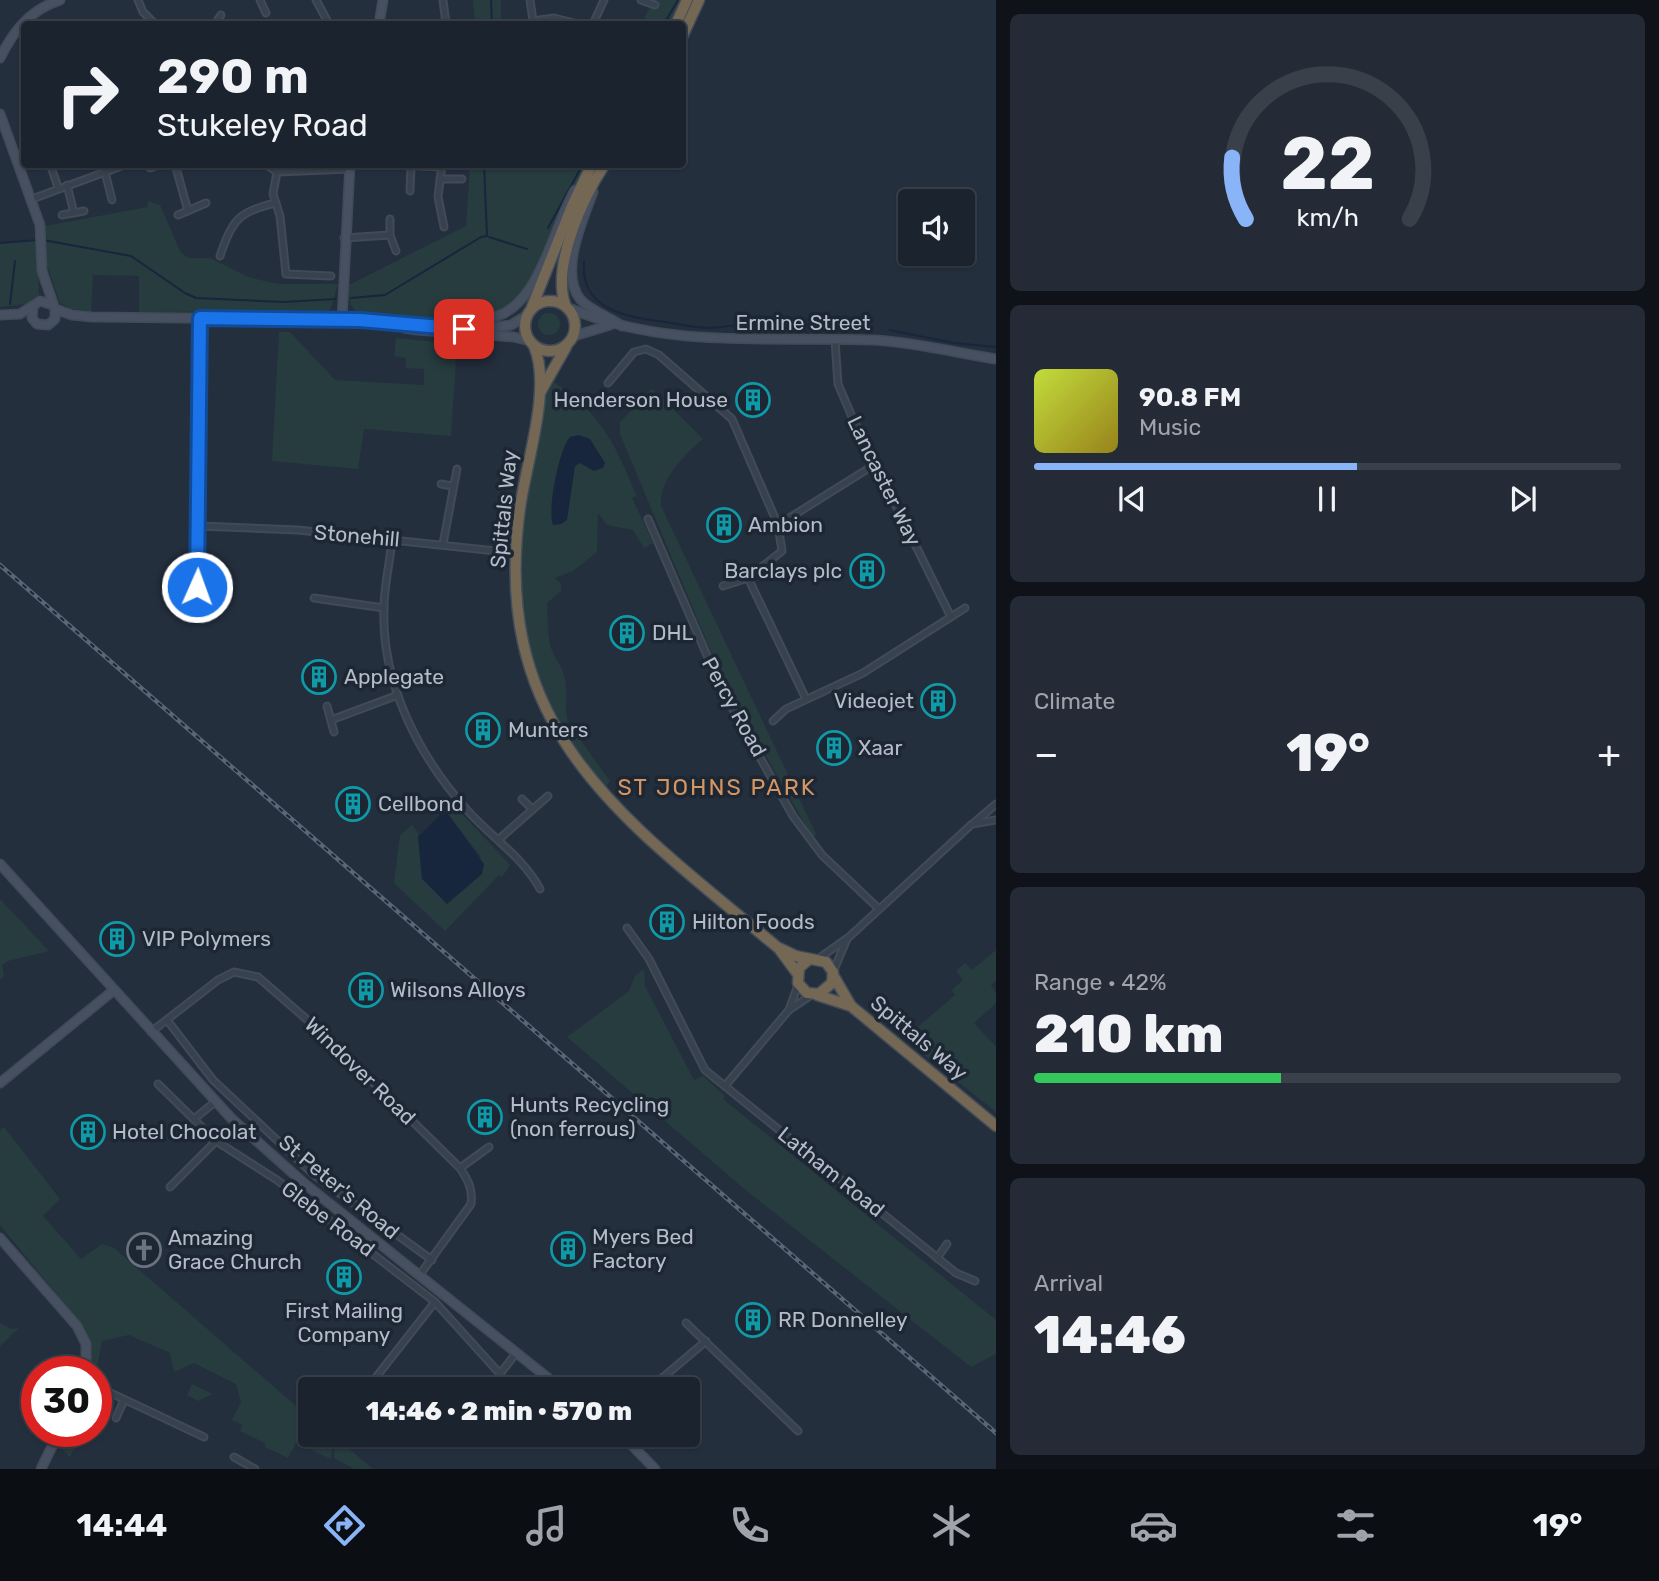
<!DOCTYPE html>
<meta charset="utf-8">
<style>
:root{--surface:#1b232e;--page:#242b36;--text:#f1f3f6;--muted:#a0a4aa;--line:#39404a;--accent:#8ab4f8}
body{margin:0;font-family:Rubik,sans-serif;background:var(--page);color:var(--text);height:100vh;display:flex;flex-direction:column;font-size:26px;white-space:nowrap}
*{box-sizing:border-box;margin:0}
p{font-size:23px;color:var(--muted)}
.icon{flex:none;width:38px;height:38px;fill:none;stroke:currentColor;stroke-width:2;stroke-linecap:round;stroke-linejoin:round}
.map{position:relative;flex:1;overflow:hidden}
.drawer{display:flex;flex-direction:column;gap:14px;padding:14px;background:#0f1319;width:663px}
.drawer>*{flex:none}
.top-card{position:absolute;left:21px;top:21px;width:665px;height:147px;border-radius:7px;box-shadow:0 2px 5px #0004,0 0 0 2px var(--line);background:#1b232e;color:var(--text);overflow:hidden}
.tools{position:absolute;left:898px;top:189px;display:grid;gap:14px}
.tools a{display:grid;place-items:center;width:77px;height:77px;border-radius:7px;background:var(--surface);box-shadow:0 2px 5px #0004,0 0 0 2px var(--line);font-size:35px}
.speed{position:absolute;left:21px;top:1356px;display:flex;gap:14px;font-size:35px;font-weight:700;text-align:center}
.speed>*{display:grid;place-content:center;width:91px;height:91px;border-radius:50%;background:var(--surface);box-shadow:0 2px 5px #0004,0 0 0 2px var(--line);line-height:1}
.speed .limit{border:10px solid #d22;background:#fff;color:#111}
.pin{position:absolute;display:grid;place-items:center;width:60px;height:60px;color:#fff;margin:-30px;border-radius:14px;box-shadow:0 4px 10px #0006}
.me{position:absolute;width:77px;margin:-38px;rotate:2deg;stroke-linejoin:round;filter:drop-shadow(0 0 5px #0008)}
.turn{display:flex;align-items:center;gap:24px;height:147px;padding:0 21px;font-size:32px}
.turn .icon{width:91px;height:91px;stroke-width:2.5}
.turn b{display:block;font-size:49px;line-height:60px}
.big{font-size:52px;font-weight:800;line-height:1.1}
.drawer .widget{flex:1;display:flex;flex-direction:column;justify-content:center;gap:10px;min-width:0;padding:0 24px;border-radius:10px;background:var(--page)}
.drawer .dial{align-items:center;gap:0}
.dial svg{height:182px;overflow:visible;fill:none;stroke:var(--line);stroke-width:7;stroke-linecap:round;text-anchor:middle}
.dial text{fill:var(--text);stroke:none}
.song{display:flex;align-items:center;gap:21px}
.cover{width:84px;height:84px;border-radius:10px;background:linear-gradient(135deg,hsl(70 70% 55%),hsl(50 70% 35%))}
.played{height:7px;border-radius:4px;background:linear-gradient(90deg,var(--accent) 55%,var(--line) 55%)}
.keys{display:flex;justify-content:space-around;direction:ltr}
.heat{display:flex;justify-content:space-between;align-items:center;font-size:38px;direction:ltr}
.charge{height:10px;border-radius:5px;background:linear-gradient(90deg,#34c759 42%,var(--line) 0)}
.trip{position:absolute;left:298px;top:1377px;width:402px;height:70px;border-radius:7px;background:var(--surface);box-shadow:0 2px 5px #0004,0 0 0 2px var(--line);font-weight:800;line-height:70px;text-align:center}
.dock{display:flex;height:112px;justify-content:space-around;align-items:center;background:#0b0e12;color:var(--muted)}
.dock .icon{width:49px;height:49px}
.dock .current{color:var(--accent)}
.dock b{font-size:32px;color:var(--text)}
main{display:flex;flex:1;min-height:0}
.map>svg:first-child{display:block}
.green{fill:#263c3f}
.water{fill:#17263c}
.lines{fill:none;stroke-linecap:round;stroke-linejoin:round}
.stream{stroke:#17263c;stroke-width:2}
.street-casing{stroke:#414a57;stroke-width:9}
.secondary-casing{stroke:#414a57;stroke-width:11}
.highway-casing{stroke:#434c59;stroke-width:13}
.street{stroke:#38414e;stroke-width:5}
.secondary{stroke:#465061;stroke-width:8}
.highway{stroke:#746855;stroke-width:10}
.rail-casing{stroke:#5a6575;stroke-width:4.5}
.rail{stroke:#1d2633;stroke-width:2;stroke-dasharray:5;stroke-linecap:butt}
.route-casing{stroke:#114b97;stroke-width:18}
.route{stroke:#1a73e8;stroke-width:12}
.labels{text-anchor:middle;stroke-width:7;stroke-linejoin:round;paint-order:stroke}
.street-label{font-size:21px;fill:#b4bcc9;stroke:#1d2633}
.poi-label{font-size:21px;fill:#b4bcc9;stroke:#1d2633;text-anchor:start}
.neighbourhood-label{font-size:23px;letter-spacing:2px;fill:#d59563;stroke:#1d2633}
</style>
<main>
<div class="map">
<svg width="996" height="1469" viewBox="0 0 996 1469">
<rect width="100%" height="100%" fill="#242f3e"/>
<g class="green">
<polygon points="473,0 501,0 501,24 475,24"/>
<polygon points="654,0 683,0 671,24 641,24"/>
<path d="M 526,164 L 588,165 C 563,203 549,245 527,285 C 499,337 405,317 356,311 L 351,305 L 347,286 L 466,226 L 470,165 Z"/>
<polygon points="148,201 160,205 181,253 189,258 210,258 248,277 278,284 338,284 330,311 139,312 139,276 93,275 91,311 71,309 60,303 44,257 45,226 148,207"/>
<polygon points="36,239 39,295 26,304 0,307 0,243"/>
<circle cx="549" cy="324" r="11"/>
<polygon points="279,332 290,332 335,380 424,385 424,369 406,368 406,358 394,356 396,338 457,344 451,436 364,429 358,469 272,461"/>
<path d="M 554,382 C 605,419 613,441 637,496 L 632,498 L 653,543 L 644,548 L 633,530 L 607,525 L 598,513 L 597,552 L 573,571 L 555,578 L 561,584 L 561,591 L 547,603 C 548,617 547,635 551,648 C 555,659 563,667 565,679 C 568,694 564,708 568,723 L 610,781 L 601,793 C 534,715 514,610 521,510 C 524,472 536,433 545,396 Z"/>
<path d="M 653,389 L 703,439 C 683,456 659,480 661,506 L 816,834 L 813,838 L 725,685 L 620,434 L 620,422 C 633,411 637,397 653,389 Z"/>
<polygon points="448,799 510,865 502,877 499,875 445,931 394,883 400,835 412,825 418,833 421,856 481,857 445,810"/>
<polygon points="0,899 49,951 8,961 2,965 4,976 0,980"/>
<polygon points="996,950 996,981 991,985 996,993 996,1003 974,1023 996,1047 996,1112 904,1039 955,995 952,990 963,980 956,971 965,963 972,970"/>
<polygon points="644,969 645,986 694,1080 703,1076 725,1096 723,1099 996,1320 996,1354 971,1367 748,1192 567,1037 629,991 635,976"/>
<polygon points="4,1127 60,1199 43,1216 81,1259 102,1244 114,1248 310,1418 310,1435 333,1437 331,1459 296,1443 288,1458 265,1447 265,1443 240,1431 242,1425 232,1420 241,1402 236,1384 194,1363 174,1372 170,1353 129,1335 102,1341 96,1372 90,1372 91,1344 85,1329 0,1225 0,1131"/>
<polygon points="0,1323 11,1329 19,1328 0,1346"/>
<polygon points="192,1384 213,1394 198,1401 187,1395"/>
<polygon points="82,1432 70,1457 63,1450 64,1440"/>
<polygon points="335,1437 373,1469 354,1469 334,1458"/>
</g>
<g class="water">
<path d="M 579,435 L 590,439 L 605,463 L 603,468 L 594,471 L 580,463 L 575,466 L 567,520 L 561,524 L 553,525 C 547,510 559,449 570,437 Z"/>
<polygon points="445,810 484,864 482,874 447,904 422,879 418,837"/>
</g>
<g class="lines">
<g class="stream">
<polyline points="491,0 492,24"/>
<polyline points="664,24 678,0"/>
<polyline points="548,228 583,164"/>
<polyline points="489,237 527,249"/>
<polyline points="43,240 131,256 185,293 196,298 284,302 336,299"/>
<polyline points="0,243 37,240"/>
<path d="M 584,262 C 580,311 628,317 665,322 C 679,324 694,328 709,328 C 719,328 730,325 741,325"/>
<polyline points="351,298 385,295 481,237 487,236 484,164"/>
<polyline points="10,304 15,261"/>
<polyline points="750,325 794,324 808,333"/>
<polyline points="889,330 954,343 996,347"/>
</g>
<g class="street-casing">
<g id="street">
<polyline points="138,0 143,12 155,24"/>
<polyline points="260,0 266,13"/>
<polyline points="316,0 329,24"/>
<polyline points="443,0 446,24"/>
<polyline points="530,0 533,21"/>
<polyline points="641,0 655,5"/>
<polyline points="533,21 554,18 578,24"/>
<polyline points="215,24 221,15"/>
<polyline points="593,24 604,0"/>
<polyline points="50,164 58,187"/>
<polyline points="103,164 112,200"/>
<polyline points="175,164 188,211"/>
<polyline points="265,164 277,172 349,169"/>
<polyline points="442,164 438,197 444,227"/>
<polyline points="205,165 205,164"/>
<polyline points="398,165 442,167"/>
<polyline points="150,168 162,164"/>
<polyline points="277,172 273,194 280,216 286,274 331,276"/>
<polyline points="440,179 462,179"/>
<polyline points="67,185 74,213"/>
<polyline points="410,191 411,166"/>
<polyline points="32,199 127,164"/>
<polyline points="62,215 84,211"/>
<polyline points="178,215 206,203"/>
<polyline points="390,235 390,219"/>
<polyline points="344,238 390,235 396,251"/>
<path d="M 220,256 C 232,221 238,211 276,203"/>
<polyline points="835,340 838,384 853,419 951,617"/>
<polyline points="608,383 634,352 646,349 659,355 732,419 778,525"/>
<polyline points="441,484 452,486"/>
<polyline points="648,519 722,690 793,816 822,855 878,908"/>
<polyline points="199,526 298,530 515,553"/>
<path d="M 392,540 C 390,562 384,586 384,608 C 381,683 419,757 468,811 C 492,838 523,857 540,889"/>
<polyline points="443,544 457,469"/>
<polyline points="748,578 806,699"/>
<polyline points="723,586 748,578 782,551 778,525 874,465"/>
<polyline points="314,598 384,608"/>
<polyline points="196,610 200,319"/>
<polyline points="327,706 334,732"/>
<polyline points="331,720 398,695"/>
<polyline points="773,721 786,709 863,673 965,608"/>
<polyline points="522,799 532,809"/>
<polyline points="975,822 996,804"/>
<polyline points="498,840 548,796"/>
<polyline points="627,928 649,959 705,1070 956,1273 975,1281"/>
<polyline points="818,959 849,937 972,824 996,820"/>
<polyline points="833,972 847,939"/>
<polyline points="789,1010 813,994"/>
<polyline points="167,1020 213,1080 313,1174 432,1260"/>
<path d="M 151,1032 L 218,980 L 234,972 L 258,977 L 327,1037 L 460,1168 C 468,1180 473,1189 471,1204 L 419,1276"/>
<polyline points="158,1084 216,1141 277,1180 435,1302 500,1374 516,1353"/>
<polyline points="725,1086 789,1010 798,985"/>
<polyline points="194,1119 215,1102"/>
<polyline points="460,1168 489,1147"/>
<polyline points="170,1187 216,1141"/>
<polyline points="937,1258 947,1244"/>
<polyline points="686,1323 798,1431"/>
<polyline points="96,1386 204,1437"/>
<polyline points="366,1390 435,1302"/>
<polyline points="648,1390 706,1341"/>
<polyline points="116,1418 124,1400"/>
<polyline points="234,1457 255,1469"/>
</g>
</g>
<g class="secondary-casing">
<g id="secondary">
<polyline points="379,24 383,0"/>
<path d="M 0,58 C 14,30 30,10 60,0"/>
<polyline points="0,114 40,225 42,271 55,309 55,319 48,325 37,324 32,318 33,307"/>
<path d="M 593,192 C 583,220 559,271 580,299 C 590,311 610,317 622,326"/>
<path d="M 569,308 C 668,350 770,336 874,340 C 915,342 956,353 996,359"/>
<polyline points="55,309 72,315 92,317 360,320 483,329 511,325 526,316"/>
<polyline points="0,315 20,314 40,301 53,305"/>
<polyline points="342,320 350,164"/>
<polyline points="397,323 404,328 417,330 514,337 530,341"/>
<path d="M 443,323 C 460,321 480,322 497,316 C 540,303 554,226 575,190"/>
<polyline points="574,336 610,325"/>
<polyline points="0,864 231,1118 305,1184 563,1390"/>
<polyline points="0,1083 114,990"/>
<polyline points="0,1238 77,1326 86,1344 86,1372"/>
<polyline points="622,1435 655,1469"/>
<polyline points="41,1469 59,1432"/>
</g>
</g>
<g class="highway-casing">
<g id="highway">
<polyline points="676,24 687,0"/>
<polyline points="682,37 699,0"/>
<circle cx="550" cy="326" r="25"/>
<path d="M 565,304 C 552,265 583,197 605,164"/>
<polyline points="532,307 572,206 592,164"/>
<path d="M 534,346 C 552,388 526,463 520,508 C 489,732 625,820 777,947 L 796,956 L 826,962 L 833,972 L 832,983 L 819,994 L 807,993 L 798,983 L 799,968 L 808,960"/>
<polyline points="541,391 566,347"/>
<polyline points="780,950 797,973"/>
<polyline points="833,975 851,1006"/>
<polyline points="817,995 851,1006 996,1126"/>
</g>
</g>
<use href="#street" class="street"/>
<use href="#secondary" class="secondary"/>
<use href="#highway" class="highway"/>
<g class="rail-casing">
<polyline id="rail" points="0,565 996,1433"/>
</g>
<use href="#rail" class="rail"/>
</g>
<g class="lines">
<g class="route-casing">
<polyline id="route" points="197,587 200,318 360,320 464,329"/>
</g>
<use href="#route" class="route"/>
</g>
<defs>
<g id="building-ring" transform="scale(1.75)"><circle r="9.5" fill="#1d2633" stroke="#0f9aa8" stroke-width="1.5"/><path d="M-4-6H4V6H1V3H-1V6H-4ZM-2.5-4.3h1.7v1.8h-1.7ZM.8-4.3h1.7v1.8H.8ZM-2.5-1h1.7V.8h-1.7ZM.8-1h1.7V.8H.8Z" fill="#0f9aa8"/></g>
<g id="church-ring" transform="scale(1.75)"><circle r="9.5" fill="#1d2633" stroke="#6b7280" stroke-width="1.5"/><path d="M-1.2-6h2.4v3.5h3.3v2.4h-3.3V6h-2.4V-.1h-3.3v-2.4h3.3Z" fill="#6b7280"/></g>
</defs>
<g fill-rule="evenodd">
<use href="#building-ring" x="753" y="400"/>
<use href="#building-ring" x="724" y="525"/>
<use href="#building-ring" x="867" y="571"/>
<use href="#building-ring" x="627" y="633"/>
<use href="#building-ring" x="319" y="677"/>
<use href="#building-ring" x="938" y="701"/>
<use href="#building-ring" x="483" y="730"/>
<use href="#building-ring" x="834" y="748"/>
<use href="#building-ring" x="353" y="804"/>
<use href="#building-ring" x="667" y="922"/>
<use href="#building-ring" x="117" y="939"/>
<use href="#building-ring" x="366" y="990"/>
<use href="#building-ring" x="485" y="1117"/>
<use href="#building-ring" x="88" y="1132"/>
<use href="#building-ring" x="568" y="1249"/>
<use href="#church-ring" x="144" y="1250"/>
<use href="#building-ring" x="344" y="1277"/>
<use href="#building-ring" x="753" y="1320"/>
</g>
<g class="labels">
<g class="street-label">
<text x="803" y="330">Ermine Street</text>
<text transform="translate(884 481) rotate(64)" y="7">Lancaster Way</text>
<text transform="translate(504 509) rotate(-84)" y="7">Spittals Way</text>
<text transform="translate(357 536) rotate(5)" y="7">Stonehill</text>
<text transform="translate(734 707) rotate(61)" y="7">Percy Road</text>
<text transform="translate(919 1038) rotate(40)" y="7">Spittals Way</text>
<text transform="translate(360 1071) rotate(44)" y="7">Windover Road</text>
<text transform="translate(831 1172) rotate(39)" y="7">Latham Road</text>
<text transform="translate(339 1187) rotate(40)" y="7">St Peter's Road</text>
<text transform="translate(328 1219) rotate(37)" y="7">Glebe Road</text>
</g>
<g class="poi-label">
<text x="728" y="407" text-anchor="end">Henderson House</text>
<text x="748" y="532">Ambion</text>
<text x="842" y="578" text-anchor="end">Barclays plc</text>
<text x="652" y="640">DHL</text>
<text x="344" y="684">Applegate</text>
<text x="914" y="708" text-anchor="end">Videojet</text>
<text x="508" y="737">Munters</text>
<text x="858" y="755">Xaar</text>
<text x="378" y="811">Cellbond</text>
<text x="692" y="929">Hilton Foods</text>
<text x="142" y="946">VIP Polymers</text>
<text x="390" y="997">Wilsons Alloys</text>
<text x="510" y="1112">Hunts Recycling<tspan x="510" dy="24">(non ferrous)</tspan></text>
<text x="112" y="1139">Hotel Chocolat</text>
<text x="592" y="1244">Myers Bed<tspan x="592" dy="24">Factory</tspan></text>
<text x="168" y="1245">Amazing<tspan x="168" dy="24">Grace Church</tspan></text>
<text x="344" y="1318" text-anchor="middle">First Mailing<tspan x="344" dy="24">Company</tspan></text>
<text x="778" y="1327">RR Donnelley</text>
</g>
<g class="neighbourhood-label">
<text x="717" y="795">ST JOHNS PARK</text>
</g>
</g>
</svg>
<div class="tools">
<a><svg class="icon" aria-label="sound" viewBox="0 0 24 24"><path d="M4 9h4l5-4v14l-5-4H4zM17 9q2 3 0 6"/></svg></a>
</div>
<div class="speed"><div class="limit">30</div></div>
<div class="pin" style="left:464px;top:329px;background:#d93025"><svg class="icon" aria-label="arrive" viewBox="0 0 24 24"><path d="M6 21V4h12l-3 4 3 4H6"/></svg></div>
<svg class="me" style="left:197px;top:587px" viewBox="-20 -20 40 40"><circle r="17" fill="#1a73e8" stroke="#fff" stroke-width="3"/><path d="M0-11L8 9 0 5-8 9z" fill="#fff"/></svg>
<div class="trip">14:46 · 2 min · 570 m</div>
<div class="top-card">
<div class="turn"><svg class="icon" aria-label="right" viewBox="0 0 24 24"><path d="M7 20v-9h11M14 6l5 5-5 5"/></svg><div><b>290 m</b>Stukeley Road</div></div>
</div>
</div>
<section class="drawer">
<div class="widget dial"><svg viewBox="0 0 100 80">
<path d="M14 69A42 42 0 1 1 86 69"/>
<path d="M14 69A42 42 0 0 1 8 42" stroke="#8ab4f8"/>
<text x="50" y="56" font-size="32" font-weight="700">22</text>
<text x="50" y="72" font-size="11">km/h</text>
</svg></div>
<div class="widget">
<div class="song"><i class="cover"></i><div><b>90.8 FM</b><p>Music</p></div></div>
<div class="played"></div>
<div class="keys"><svg class="icon" aria-label="previous" viewBox="0 0 24 24"><path d="M18 5L8 12l10 7zM5 5v14"/></svg><svg class="icon" aria-label="pause" viewBox="0 0 24 24"><path d="M8 5v14M16 5v14"/></svg><svg class="icon" aria-label="next" viewBox="0 0 24 24"><path d="M6 5l10 7-10 7zM19 5v14"/></svg></div>
</div>
<div class="widget"><p>Climate</p>
<div class="heat"><a>−</a><b class="big">19°</b><a>+</a></div>
</div>
<div class="widget"><p>Range · 42%</p><b class="big">210 km</b><div class="charge"></div></div>
<div class="widget"><p>Arrival</p><b class="big">14:46</b></div>
</section>
</main>
<nav class="dock">
<b>14:44</b>
<svg class="icon current" aria-label="directions" viewBox="0 0 24 24"><path d="M12 3l9 9-9 9-9-9zM9 14v-3h6M13 9l2 2-2 2"/></svg>
<svg class="icon" aria-label="music" viewBox="0 0 24 24"><path d="M9 18V5l10-2v13"/><circle cx="6" cy="18" r="3"/><circle cx="16" cy="16" r="3"/></svg>
<svg class="icon" aria-label="phone" viewBox="0 0 24 24"><path d="M5 4h4l2 5-3 2q2 4 5 5l2-3 5 2v4C11 20 4 13 5 4z"/></svg>
<svg class="icon" aria-label="climate" viewBox="0 0 24 24"><path d="M12 3v18M4 7l16 10M4 17L20 7"/></svg>
<svg class="icon" aria-label="car" viewBox="0 0 24 24"><path d="M5 17H2v-5l4-1 3-4h7l3 4 3 1v5h-3M9 17h6M6 11h13"/><circle cx="7" cy="17" r="2"/><circle cx="17" cy="17" r="2"/></svg>
<svg class="icon" aria-label="filters" viewBox="0 0 24 24"><path d="M4 7h16M4 17h16"/><circle cx="9" cy="7" r="2"/><circle cx="15" cy="17" r="2"/></svg>
<b>19°</b>
</nav>
